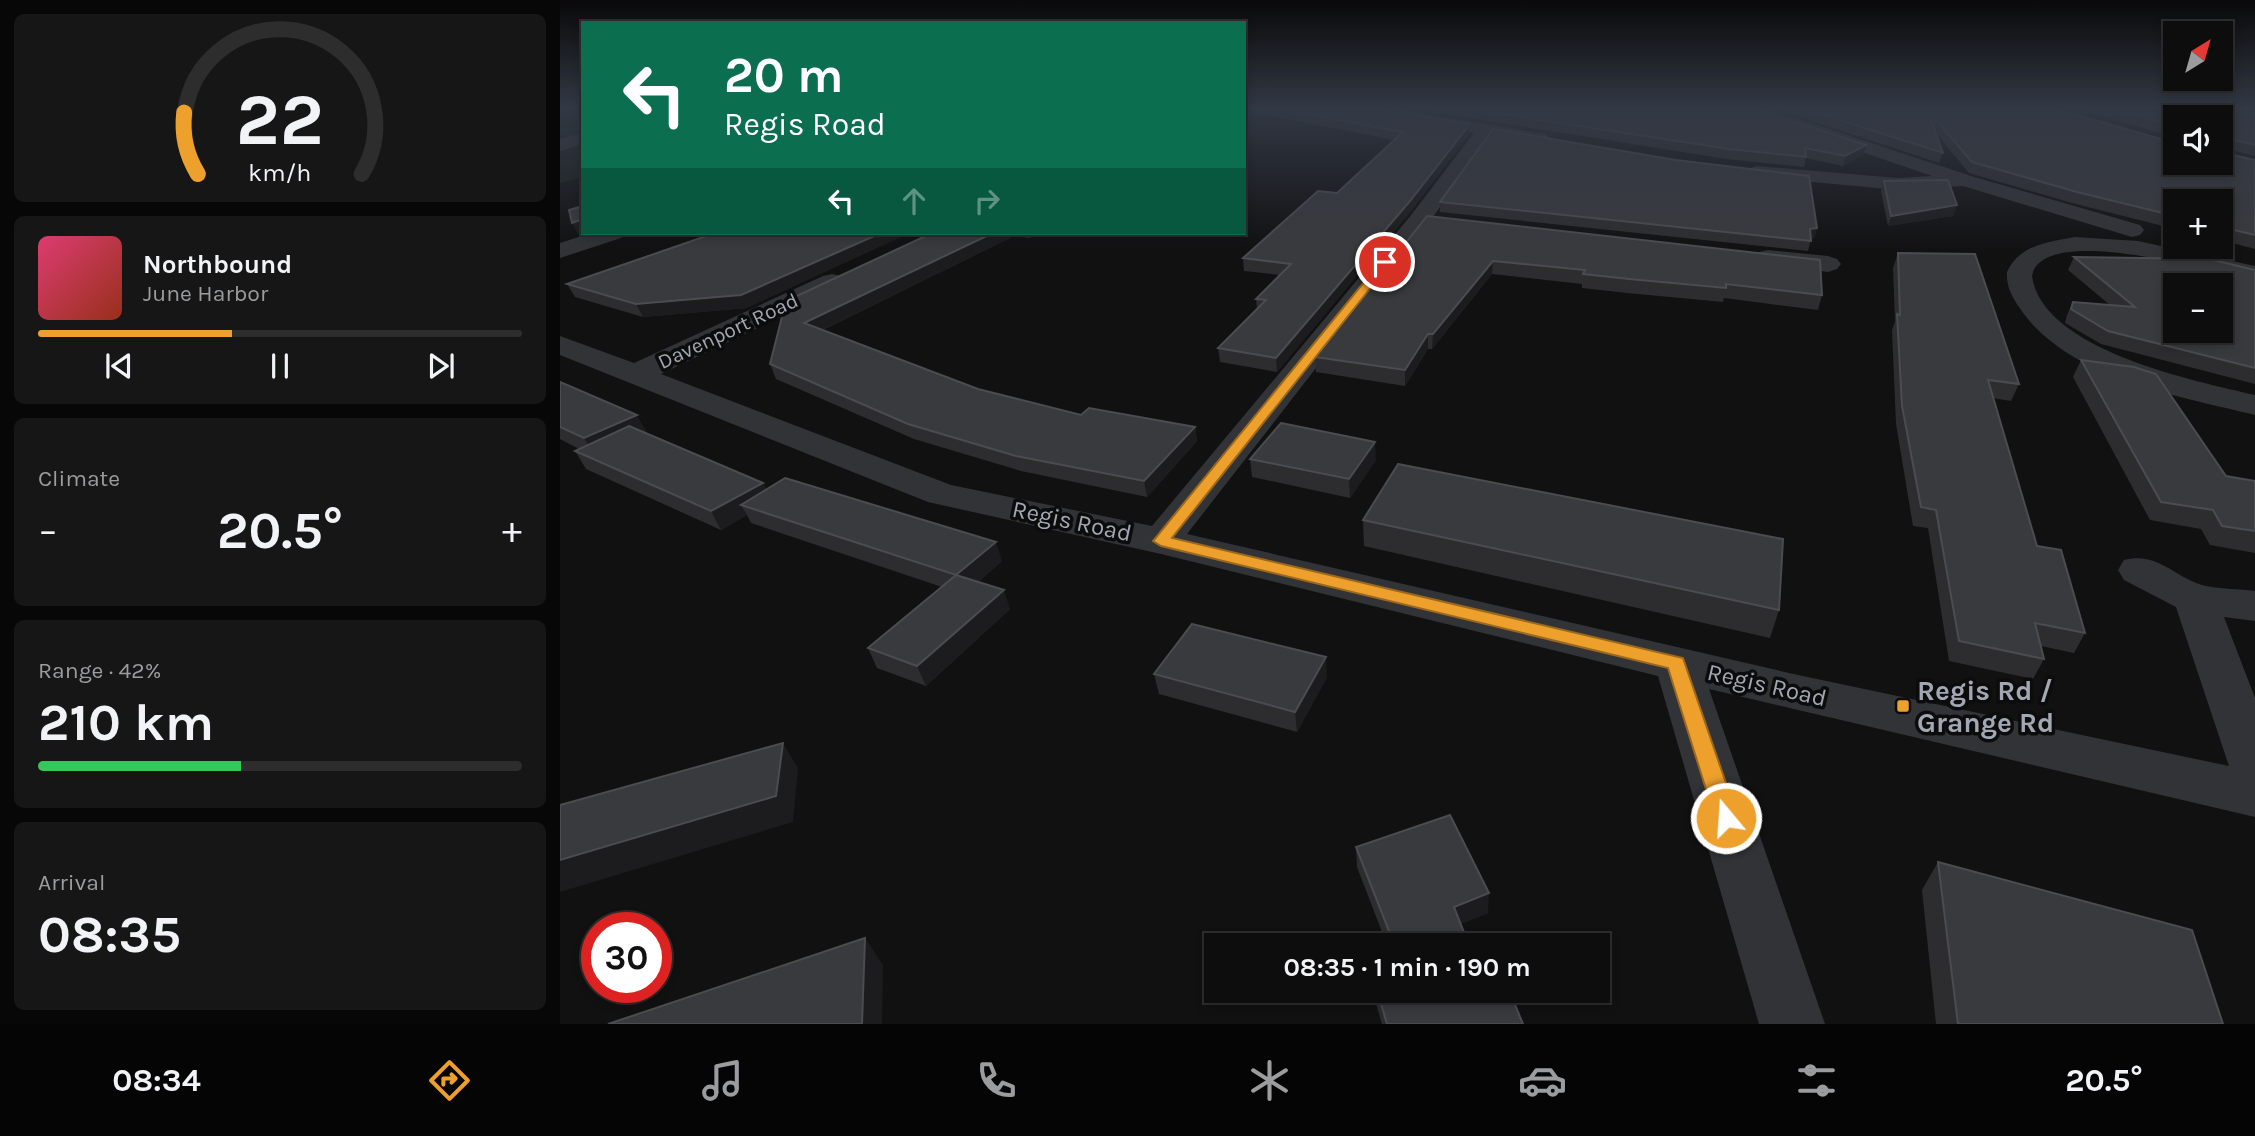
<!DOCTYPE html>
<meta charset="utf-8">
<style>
:root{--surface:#0d0d0e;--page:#161617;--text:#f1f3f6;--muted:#9a9c9e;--line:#2d2d2e;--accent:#eea02d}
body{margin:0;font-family:Karla,sans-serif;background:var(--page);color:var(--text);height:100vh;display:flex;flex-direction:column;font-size:26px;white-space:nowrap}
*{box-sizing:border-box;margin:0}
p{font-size:23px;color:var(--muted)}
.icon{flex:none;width:38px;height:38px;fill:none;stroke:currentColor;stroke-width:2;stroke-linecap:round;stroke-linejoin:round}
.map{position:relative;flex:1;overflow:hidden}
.sheet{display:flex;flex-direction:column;gap:14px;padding:14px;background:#070708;width:560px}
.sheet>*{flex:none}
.hud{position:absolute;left:21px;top:21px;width:665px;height:214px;border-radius:0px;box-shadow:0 4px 10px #0003,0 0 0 2px var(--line);background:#0b6e4f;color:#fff;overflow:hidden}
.needle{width:46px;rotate:37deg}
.tools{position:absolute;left:1603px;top:21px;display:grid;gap:14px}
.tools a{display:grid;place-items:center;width:70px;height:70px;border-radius:0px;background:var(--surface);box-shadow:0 4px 10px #0003,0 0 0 2px var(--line);font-size:35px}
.speed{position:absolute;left:21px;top:912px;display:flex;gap:14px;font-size:35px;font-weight:700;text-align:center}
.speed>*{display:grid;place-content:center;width:91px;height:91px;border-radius:50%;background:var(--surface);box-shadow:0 4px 10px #0003,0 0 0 2px var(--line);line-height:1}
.speed .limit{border:10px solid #d22;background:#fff;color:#111}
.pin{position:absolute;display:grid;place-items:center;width:60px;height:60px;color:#fff;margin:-30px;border:4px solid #fff;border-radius:50%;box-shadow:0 2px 7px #0007}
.me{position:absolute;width:77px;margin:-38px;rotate:342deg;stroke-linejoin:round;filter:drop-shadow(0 0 5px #0008)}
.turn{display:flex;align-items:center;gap:24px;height:147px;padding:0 28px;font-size:32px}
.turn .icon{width:91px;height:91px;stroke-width:2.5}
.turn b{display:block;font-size:49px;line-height:60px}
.lanes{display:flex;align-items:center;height:66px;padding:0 28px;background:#0003;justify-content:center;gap:35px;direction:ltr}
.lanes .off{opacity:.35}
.big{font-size:52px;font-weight:700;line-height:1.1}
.sheet .tile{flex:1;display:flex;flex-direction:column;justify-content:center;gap:10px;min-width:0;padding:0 24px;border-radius:10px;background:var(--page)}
.sheet .dial{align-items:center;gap:0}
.dial svg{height:182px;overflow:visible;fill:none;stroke:var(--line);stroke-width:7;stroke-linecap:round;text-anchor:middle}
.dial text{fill:var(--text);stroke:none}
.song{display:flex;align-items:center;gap:21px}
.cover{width:84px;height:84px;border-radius:10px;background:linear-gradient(135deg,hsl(340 70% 55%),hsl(10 70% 35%))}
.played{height:7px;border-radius:4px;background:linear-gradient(90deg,var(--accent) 40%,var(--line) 40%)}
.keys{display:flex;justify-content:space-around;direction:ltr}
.heat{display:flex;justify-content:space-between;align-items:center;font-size:38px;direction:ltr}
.charge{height:10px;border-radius:5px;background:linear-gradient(90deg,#34c759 42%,var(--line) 0)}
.trip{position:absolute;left:644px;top:933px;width:406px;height:70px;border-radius:0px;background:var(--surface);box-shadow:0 4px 10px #0003,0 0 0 2px var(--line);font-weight:700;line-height:70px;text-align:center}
.tab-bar{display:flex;height:112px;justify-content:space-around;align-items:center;background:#050506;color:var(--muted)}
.tab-bar .icon{width:49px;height:49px}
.tab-bar .on{color:var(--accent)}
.tab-bar b{font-size:32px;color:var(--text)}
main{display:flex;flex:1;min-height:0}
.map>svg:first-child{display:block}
.green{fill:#171d18}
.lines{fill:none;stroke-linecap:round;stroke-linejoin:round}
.minor{fill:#323337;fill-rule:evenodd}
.wall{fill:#2d2d30}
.shaded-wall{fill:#1c1c1e}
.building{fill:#393a3e;stroke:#4a4c50;stroke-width:2;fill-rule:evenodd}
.route{fill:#eea02d;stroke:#9b681d;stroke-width:2}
.poi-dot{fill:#eea02d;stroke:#0c0c0d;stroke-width:2.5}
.labels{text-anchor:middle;stroke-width:7;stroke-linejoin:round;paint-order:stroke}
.far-street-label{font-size:21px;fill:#a2a8b3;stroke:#0c0c0d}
.street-label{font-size:24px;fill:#a2a8b3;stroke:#0c0c0d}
.near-poi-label{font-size:28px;font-weight:bold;fill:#a2a8b3;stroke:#0c0c0d;text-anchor:start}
</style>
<main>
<section class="sheet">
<div class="tile dial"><svg viewBox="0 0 100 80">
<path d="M14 69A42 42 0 1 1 86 69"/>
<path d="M14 69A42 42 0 0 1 8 42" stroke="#eea02d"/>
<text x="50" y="56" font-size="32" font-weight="700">22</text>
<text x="50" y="72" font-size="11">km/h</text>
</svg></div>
<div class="tile">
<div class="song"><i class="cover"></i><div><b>Northbound</b><p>June Harbor</p></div></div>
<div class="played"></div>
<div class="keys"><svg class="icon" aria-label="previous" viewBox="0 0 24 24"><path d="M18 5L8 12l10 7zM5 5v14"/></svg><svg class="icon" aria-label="pause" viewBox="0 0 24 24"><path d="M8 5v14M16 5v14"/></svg><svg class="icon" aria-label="next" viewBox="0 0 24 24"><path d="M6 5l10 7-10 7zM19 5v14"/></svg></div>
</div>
<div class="tile"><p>Climate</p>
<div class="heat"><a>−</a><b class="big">20.5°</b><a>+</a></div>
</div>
<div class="tile"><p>Range · 42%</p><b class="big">210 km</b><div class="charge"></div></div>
<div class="tile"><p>Arrival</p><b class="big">08:35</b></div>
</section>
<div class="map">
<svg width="1695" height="1024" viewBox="0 0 1695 1024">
<rect width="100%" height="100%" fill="#111112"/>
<polygon class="green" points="0,108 23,108 23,177 0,183"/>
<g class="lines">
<g class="minor">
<path d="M 798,108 L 832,108 L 985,134 L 994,140 L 985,146 L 930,136 L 868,224 L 627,534 L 1238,675 L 1669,766 L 1616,607 L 1564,580 L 1558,570 L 1564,560 C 1599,551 1615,579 1646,586 C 1661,589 1679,589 1695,591 L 1695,621 L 1664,617 L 1695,698 L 1695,817 L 1149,689 L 1265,1024 L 1199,1024 L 1098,676 L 601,554 L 368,502 L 0,355 L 0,336 L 74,363 L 263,276 L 272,274 L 281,276 L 285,282 L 281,288 L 101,374 L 391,485 L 592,526 L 852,214 L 914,133 L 806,113 Z"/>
<polygon points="1183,108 1206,108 1411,176 1580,225 1584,230 1580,235 1572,237 1403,186 1338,190 1190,176 1187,172 1190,168 1197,166 1338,178 1372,176 1185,112"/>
<polygon points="23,133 23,144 0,151 0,139"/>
<polygon points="31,233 65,233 61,238 0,258 0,243"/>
<path d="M 1515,237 L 1578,241 L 1695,266 L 1695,282 C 1661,273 1481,221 1472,276 C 1482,350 1635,381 1695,395 L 1695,415 C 1618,396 1505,378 1459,307 C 1452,297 1446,286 1447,272 C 1459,245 1488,242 1515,237 Z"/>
<polygon points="1208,250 1268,256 1277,259 1281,264 1277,269 1268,272 1199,262 1196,257 1199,252"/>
</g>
</g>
<g class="wall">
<polygon points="684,108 811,108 910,124 909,134 850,212 717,372 660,362 658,348 697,309 696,299 720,275 684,271 683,258 777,193 834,140 691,112"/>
<polygon points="847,108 1192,108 1306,145 1303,155 1283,166 1246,158 1244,167 1167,159"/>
<polygon points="1213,108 1493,108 1661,163 1615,117 1615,137 1514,108 1695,108 1695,156 1664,148 1664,153 1695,160 1695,249 1661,240 1661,201 1615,201 1615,229 1512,203 1409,173 1376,133 1383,153 1379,163"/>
<polygon points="1324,181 1397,205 1393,216 1328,226 1321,191"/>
<polygon points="880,202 1257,228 1254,238 1251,239 1248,251 880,212"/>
<polygon points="867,216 1262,295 1258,310 1164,298 1163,302 1067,293 1022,288 1022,284 932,274 872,349 868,349 845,386 756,372 755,357"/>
<polygon points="372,233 480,233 470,238 454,236 263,330 418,389 521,415 635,427 637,441 587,497 461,471 354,439 216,379 210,364"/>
<polygon points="1338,253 1459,384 1451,401 1433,398 1477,546 1525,633 1514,653 1481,646 1484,659 1473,679 1389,661 1368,528 1353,526 1336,424 1332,330 1335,321 1333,268"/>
<polygon points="1514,257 1695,270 1695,384 1541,344 1505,323 1507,315 1513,302 1550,305 1508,270"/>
<polygon points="7,284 187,308 83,317 15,297"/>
<polygon points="1521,360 1666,476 1695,481 1695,553 1650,545 1641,529 1590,520 1513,377"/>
<polygon points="0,382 87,433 85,433 203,483 206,489 442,561 418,582 450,609 366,686 317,668 308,648 382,587 191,523 187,515 161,530 26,469 15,451 19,449 0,439"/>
<polygon points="690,459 816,460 790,498 692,477"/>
<polygon points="803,520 1219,610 1210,638 804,546"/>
<polygon points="594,674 767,677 737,732 599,694"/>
<polygon points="796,847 928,913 900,924 909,945 827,945 797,867"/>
<polygon points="1378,862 1663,1024 1376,1024 1362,890"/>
<polygon points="812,990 949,990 963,1024 822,1024"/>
</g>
<g class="shaded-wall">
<polygon points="684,108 690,108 691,112 684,116"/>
<polygon points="910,124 909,134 850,212 717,372 716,358"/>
<polygon points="1306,145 1303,155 1283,166 1285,156"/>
<polygon points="1397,205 1393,216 1328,226 1331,216"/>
<polygon points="23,219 23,233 18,234 12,223"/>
<polygon points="1257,228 1254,238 1247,240 1250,229"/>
<polygon points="321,233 350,233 187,308 83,317 76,304"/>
<polygon points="433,233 454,233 454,236 250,336 244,323"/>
<polygon points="469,233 480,233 470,238"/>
<polygon points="933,261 932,274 872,349 873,334"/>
<polygon points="868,334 868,349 845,386 845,370"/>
<polygon points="77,415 87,433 35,456 24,438"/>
<polygon points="635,427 637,441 587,497 584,481"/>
<polygon points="815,442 816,460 790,498 789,479"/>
<polygon points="203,483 212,501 181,505 187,515 161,530 151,511"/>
<polygon points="436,542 442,561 404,594 396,575"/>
<polygon points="444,590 450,609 366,686 357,666"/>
<polygon points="766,657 767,677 737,732 735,712"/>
<polygon points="223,743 238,768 233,822 0,892 0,860"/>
<polygon points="929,893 928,913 892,927 894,907"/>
<polygon points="305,938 323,965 322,1024 302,1024"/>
</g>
<g class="building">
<polygon points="712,108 811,108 910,124 850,201 716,358 658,348 706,300 696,299 731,264 683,258 758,191 777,193 843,132"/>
<polygon points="903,108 1192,108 1306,145 1285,156 1245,148 1246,157 1169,149"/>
<polygon points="1242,108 1493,108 1615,143 1615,163 1661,163 1661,117 1615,117 1615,126 1549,108 1695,108 1695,145 1666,138 1663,140 1664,153 1695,160 1695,235 1661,227 1661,201 1615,201 1615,216 1517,192 1412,162 1368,111 1383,153"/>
<polygon points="933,129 1116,160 1249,176 1257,228 1250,229 1251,241 880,202"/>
<polygon points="1388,180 1397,205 1331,216 1324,181"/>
<polygon points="23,206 23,219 12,223 9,210"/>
<polygon points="867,216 1260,260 1262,295 1166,284 1166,288 1069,279 1023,274 1025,270 933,261 873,334 868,334 845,370 755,357"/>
<polygon points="155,233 321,233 181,295 76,304 7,284"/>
<polygon points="372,233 433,233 244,323 418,389 521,415 529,408 635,427 584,481 456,456 348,424 210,364 226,301"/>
<polygon points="1338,253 1415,254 1459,384 1428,380 1477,546 1501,550 1525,633 1475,623 1484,659 1399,641 1376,510 1361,507 1342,406 1337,314 1340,315"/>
<path d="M 1514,257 L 1649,259 L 1695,270 L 1695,368 L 1548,331 L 1511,309 L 1513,302 L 1575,307 ZM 1615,285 L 1661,285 L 1661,331 L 1615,331 Z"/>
<polygon points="1521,360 1574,367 1596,374 1666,476 1695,481 1695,531 1662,526 1653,510 1601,502"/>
<polygon points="0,382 77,415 24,438 0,427"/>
<polygon points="721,423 815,442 789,479 690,459"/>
<polygon points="69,426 203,483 151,511 15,451"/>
<polygon points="838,464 1223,539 1219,610 803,520"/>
<polygon points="225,478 436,542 396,575 181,505"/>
<polygon points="396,575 444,590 357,666 308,648"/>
<polygon points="632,624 766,657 735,712 594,674"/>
<polygon points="223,743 216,796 0,860 0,805"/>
<polygon points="890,815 929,893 894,907 909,945 831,945 834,944 796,847"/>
<polygon points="1378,862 1632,930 1663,1024 1398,1024"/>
<polygon points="305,938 302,1024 48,1024"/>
<polygon points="817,990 949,990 963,1024 827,1024"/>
</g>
<linearGradient id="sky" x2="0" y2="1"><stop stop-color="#09090a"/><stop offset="0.43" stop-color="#323844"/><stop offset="1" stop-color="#323844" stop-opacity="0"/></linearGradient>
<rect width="1695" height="251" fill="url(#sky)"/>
<polygon class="route" points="822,260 831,262 612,538 1123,658 1178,818 1174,825 1166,828 1158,825 1155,818 1108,668 601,546 593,541"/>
<rect class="poi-dot" x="1336" y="699" width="14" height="14" rx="3.5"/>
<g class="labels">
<g class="far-street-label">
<text transform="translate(168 331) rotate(-25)" y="7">Davenport Road</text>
</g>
<g class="street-label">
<text transform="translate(512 521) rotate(12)" y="8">Regis Road</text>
<text transform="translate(1207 685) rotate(13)" y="8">Regis Road</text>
</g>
<g class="near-poi-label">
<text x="1357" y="700">Regis Rd /<tspan x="1357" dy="32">Grange Rd</tspan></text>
</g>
</g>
</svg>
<div class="tools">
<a><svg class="needle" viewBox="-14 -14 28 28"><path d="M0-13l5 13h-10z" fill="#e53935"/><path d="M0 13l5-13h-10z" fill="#9a9c9e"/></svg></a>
<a><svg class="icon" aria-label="sound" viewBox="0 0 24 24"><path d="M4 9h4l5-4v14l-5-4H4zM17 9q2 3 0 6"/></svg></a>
<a>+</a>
<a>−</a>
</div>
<div class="speed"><div class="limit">30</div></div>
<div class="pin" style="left:825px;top:262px;background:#d93025"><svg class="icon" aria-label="arrive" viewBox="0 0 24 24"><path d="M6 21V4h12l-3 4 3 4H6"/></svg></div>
<svg class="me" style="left:1166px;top:818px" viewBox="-20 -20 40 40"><circle r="17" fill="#eea02d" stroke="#fff" stroke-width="3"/><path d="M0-11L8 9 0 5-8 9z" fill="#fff"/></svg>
<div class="trip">08:35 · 1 min · 190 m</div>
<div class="hud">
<div class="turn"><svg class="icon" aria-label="left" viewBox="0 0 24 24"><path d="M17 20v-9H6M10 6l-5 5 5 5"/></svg><div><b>20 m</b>Regis Road</div></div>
<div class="lanes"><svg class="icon" aria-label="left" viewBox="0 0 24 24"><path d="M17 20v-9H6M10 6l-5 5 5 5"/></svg><svg class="icon off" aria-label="ahead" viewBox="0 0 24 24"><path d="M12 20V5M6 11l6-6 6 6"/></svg><svg class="icon off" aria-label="right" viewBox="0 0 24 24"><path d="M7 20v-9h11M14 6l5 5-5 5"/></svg></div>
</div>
</div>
</main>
<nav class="tab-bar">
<b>08:34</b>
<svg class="icon on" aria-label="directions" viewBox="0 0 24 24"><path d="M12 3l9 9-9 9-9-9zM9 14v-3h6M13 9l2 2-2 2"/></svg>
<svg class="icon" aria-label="music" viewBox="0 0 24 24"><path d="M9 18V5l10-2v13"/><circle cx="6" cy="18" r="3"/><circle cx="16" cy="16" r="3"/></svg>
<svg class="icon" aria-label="phone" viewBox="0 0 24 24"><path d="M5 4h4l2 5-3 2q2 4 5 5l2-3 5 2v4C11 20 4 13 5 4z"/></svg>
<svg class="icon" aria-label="climate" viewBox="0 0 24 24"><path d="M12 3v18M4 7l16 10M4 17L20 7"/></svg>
<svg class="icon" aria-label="car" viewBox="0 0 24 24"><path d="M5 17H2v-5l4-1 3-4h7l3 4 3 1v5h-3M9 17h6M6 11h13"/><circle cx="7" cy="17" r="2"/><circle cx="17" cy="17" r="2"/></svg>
<svg class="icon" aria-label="filters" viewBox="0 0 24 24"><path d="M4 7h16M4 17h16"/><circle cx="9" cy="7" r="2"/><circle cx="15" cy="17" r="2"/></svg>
<b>20.5°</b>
</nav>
